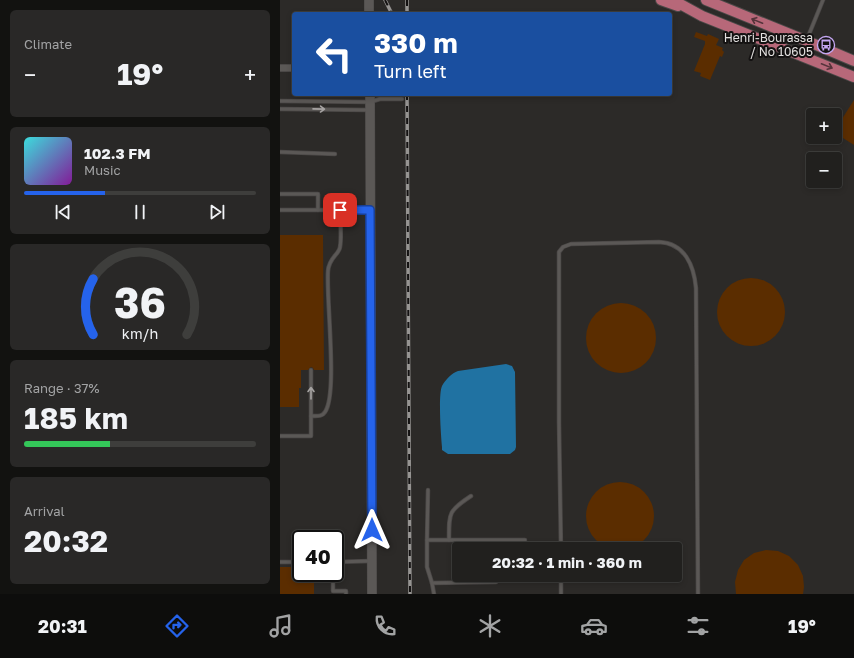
<!DOCTYPE html>
<meta charset="utf-8">
<style>
:root{--surface:#21201e;--page:#292827;--text:#f1f3f6;--muted:#a2a3a4;--line:#3e3e3c;--accent:#2563eb}
body{margin:0;font-family:"Golos Text",sans-serif;background:var(--page);color:var(--text);height:100vh;display:flex;flex-direction:column;font-size:15px;white-space:nowrap}
*{box-sizing:border-box;margin:0}
p{font-size:13px;color:var(--muted)}
.icon{flex:none;width:22px;height:22px;fill:none;stroke:currentColor;stroke-width:2;stroke-linecap:round;stroke-linejoin:round}
.map{position:relative;flex:1;overflow:hidden}
.details{display:flex;flex-direction:column;gap:10px;padding:10px;background:#121210;width:280px}
.details>*{flex:none}
.top-card{position:absolute;left:12px;top:12px;width:380px;height:84px;border-radius:4px;box-shadow:0 2px 6px #0003,0 0 0 1px var(--line);background:#1a4fa0;color:#fff;overflow:hidden}
.tools{position:absolute;left:526px;top:108px;display:grid;gap:8px}
.tools a{display:grid;place-items:center;width:36px;height:36px;border-radius:4px;background:var(--surface);box-shadow:0 2px 6px #0003,0 0 0 1px var(--line);font-size:20px}
.speed{position:absolute;left:12px;top:530px;display:flex;gap:8px;font-size:20px;font-weight:700;text-align:center}
.speed>*{display:grid;place-content:center;width:52px;height:52px;border-radius:50%;background:var(--surface);box-shadow:0 2px 6px #0003,0 0 0 1px var(--line);line-height:1}
.speed .limit{border:2px solid #111;border-radius:6px;background:#fff;color:#111}
.pin{position:absolute;display:grid;place-items:center;width:34px;height:34px;color:#fff;margin:-17px;border-radius:8px;box-shadow:0 2px 6px #0006}
.me{position:absolute;width:44px;margin:-22px;rotate:0deg;stroke-linejoin:round;filter:drop-shadow(0 0 3px #0008)}
.turn{display:flex;align-items:center;gap:14px;height:84px;padding:0 16px;font-size:18px}
.turn .icon{width:52px;height:52px;stroke-width:2.5}
.turn b{display:block;font-size:28px;line-height:34px}
.big{font-size:30px;font-weight:700;line-height:1.1}
.details .card{flex:1;display:flex;flex-direction:column;justify-content:center;gap:6px;min-width:0;padding:0 14px;border-radius:6px;background:var(--page)}
.details .dial{align-items:center;gap:0}
.dial svg{height:104px;overflow:visible;fill:none;stroke:var(--line);stroke-width:7;stroke-linecap:round;text-anchor:middle}
.dial text{fill:var(--text);stroke:none}
.song{display:flex;align-items:center;gap:12px}
.cover{width:48px;height:48px;border-radius:6px;background:linear-gradient(135deg,hsl(180 70% 55%),hsl(290 70% 35%))}
.played{height:4px;border-radius:2px;background:linear-gradient(90deg,var(--accent) 35%,var(--line) 35%)}
.keys{display:flex;justify-content:space-around;direction:ltr}
.heat{display:flex;justify-content:space-between;align-items:center;font-size:22px;direction:ltr}
.charge{height:6px;border-radius:3px;background:linear-gradient(90deg,#34c759 37%,var(--line) 0)}
.trip{position:absolute;left:172px;top:542px;width:230px;height:40px;border-radius:4px;background:var(--surface);box-shadow:0 2px 6px #0003,0 0 0 1px var(--line);font-weight:700;line-height:40px;text-align:center}
.menu{display:flex;height:64px;justify-content:space-around;align-items:center;background:#0d0d0c;color:var(--muted)}
.menu .icon{width:28px;height:28px}
.menu .on{color:var(--accent)}
.menu b{font-size:18px;color:var(--text)}
main{display:flex;flex:1;min-height:0}
.map>svg:first-child{display:block}
.water{fill:#2072a2}
.building{fill:#5b2d00}
.lines{fill:none;stroke-linecap:round;stroke-linejoin:round}
.lane-casing{stroke:#4b4847;stroke-width:4.5}
.street-casing{stroke:#4b4847;stroke-width:8}
.secondary-casing{stroke:#4b4847;stroke-width:10}
.primary-casing{stroke:#4b4847;stroke-width:12}
.lane{stroke:#5b5856;stroke-width:3}
.street{stroke:#5b5856;stroke-width:6}
.secondary{stroke:#5b5856;stroke-width:9}
.primary{stroke:#b76879;stroke-width:10}
.rail-casing{stroke:#969492;stroke-width:3.5}
.rail{stroke:#141212;stroke-width:2;stroke-dasharray:6;stroke-linecap:butt}
.oneway{stroke:#55343b}
.oneway2{stroke:#a6a3a2}
.route-casing{stroke:#184099;stroke-width:10}
.route{stroke:#2563eb;stroke-width:7}
.labels{text-anchor:middle;stroke-width:4;stroke-linejoin:round;paint-order:stroke}
.poi-label{font-size:12px;fill:#e3e1e0;stroke:#141212;text-anchor:end}
</style>
<main>
<section class="details">
<div class="card"><p>Climate</p>
<div class="heat"><a>−</a><b class="big">19°</b><a>+</a></div>
</div>
<div class="card">
<div class="song"><i class="cover"></i><div><b>102.3 FM</b><p>Music</p></div></div>
<div class="played"></div>
<div class="keys"><svg class="icon" aria-label="previous" viewBox="0 0 24 24"><path d="M18 5L8 12l10 7zM5 5v14"/></svg><svg class="icon" aria-label="pause" viewBox="0 0 24 24"><path d="M8 5v14M16 5v14"/></svg><svg class="icon" aria-label="next" viewBox="0 0 24 24"><path d="M6 5l10 7-10 7zM19 5v14"/></svg></div>
</div>
<div class="card dial"><svg viewBox="0 0 100 80">
<path d="M14 69A42 42 0 1 1 86 69"/>
<path d="M14 69A42 42 0 0 1 14 26" stroke="#2563eb"/>
<text x="50" y="56" font-size="32" font-weight="700">36</text>
<text x="50" y="72" font-size="11">km/h</text>
</svg></div>
<div class="card"><p>Range · 37%</p><b class="big">185 km</b><div class="charge"></div></div>
<div class="card"><p>Arrival</p><b class="big">20:32</b></div>
</section>
<div class="map">
<svg width="574" height="594" viewBox="0 0 574 594">
<rect width="100%" height="100%" fill="#2c2a28"/>
<path class="water" d="M 226,364 L 232,366 L 235,372 L 236,447 L 235,450 L 230,454 L 168,454 L 162,450 L 162,447 C 161,436 158,395 162,386 C 165,380 172,373 178,371 Z"/>
<g class="building">
<polygon points="416,32 427,36 428,34 439,39 436,45 443,48 442,50 444,52 442,57 440,56 430,80 420,76 421,73 414,71 425,44 425,41 414,37"/>
<polygon points="574,100 574,145 555,133 555,130"/>
<polygon points="0,235 43,235 44,370 34,370 33,368 31,367 28,370 21,370 21,388 19,388 19,407 0,407"/>
<circle cx="471" cy="312" r="34"/>
<circle cx="341" cy="338" r="35"/>
<circle cx="340" cy="516" r="34"/>
<polygon points="486,550 498,551 509,556 518,565 523,576 524,587 523,594 456,594 455,582 458,570 464,560 474,553"/>
<polygon points="0,567 21,567 21,573 34,573 34,594 0,594"/>
</g>
<g class="lines">
<g class="lane-casing">
<g id="lane">
<polyline points="521,54 543,0"/>
<polyline points="0,101 90,102 100,99 122,99"/>
<polyline points="0,109 88,110"/>
<polyline points="0,152 55,154"/>
<polyline points="0,194 38,194 38,210"/>
<polyline points="0,210 88,210"/>
<path d="M 31,416 C 37,416 42,417 45,412 C 58,394 46,299 48,271 C 49,257 59,255 60,247 C 62,236 60,222 60,210"/>
<polyline points="0,436 31,436 31,370"/>
<polyline points="147,540 148,490"/>
<path d="M 169,540 C 169,513 168,511 191,496"/>
<path d="M 281,549 L 279,423 L 279,252 L 283,247 L 291,244 L 379,242 C 405,243 414,266 416,288 L 418,594"/>
<polyline points="0,562 21,562"/>
<polyline points="55,562 90,561"/>
<polyline points="53,573 53,591 66,591 66,594"/>
<polyline points="281,575 281,594"/>
<polyline points="216,582 152,583 147,567 147,540 245,540"/>
<polyline points="152,583 154,594"/>
</g>
</g>
<g class="street-casing">
<polyline id="street" points="0,68 14,68"/>
</g>
<g class="secondary-casing">
<g id="secondary">
<polyline points="89,0 89,14"/>
<polyline points="90,94 92,594"/>
</g>
</g>
<g class="primary-casing">
<g id="primary">
<polyline points="381,0 398,6"/>
<polyline points="393,0 422,16 574,77"/>
<polyline points="426,0 527,41 574,61"/>
</g>
</g>
<use href="#lane" class="lane"/>
<use href="#street" class="street"/>
<use href="#secondary" class="secondary"/>
<use href="#primary" class="primary"/>
<g class="rail-casing">
<g id="rail">
<polyline points="105,0 112,14"/>
<polyline points="127,0 127,14"/>
<polyline points="127,94 130,594"/>
</g>
</g>
<use href="#rail" class="rail"/>
</g>
<defs><path id="oneway-shaft" d="M-6 0H5M1.5-3L5.5 0L1.5 3" fill="none" stroke-width="1.6" stroke-linecap="round" stroke-linejoin="round"/></defs>
<g class="oneway">
<use href="#oneway-shaft" transform="translate(477 21) rotate(-158)"/>
<use href="#oneway-shaft" transform="translate(547 66) rotate(22)"/>
</g>
<g class="oneway2">
<use href="#oneway-shaft" transform="translate(39 109) rotate(1)"/>
<use href="#oneway-shaft" transform="translate(31 393) rotate(-90)"/>
</g>
<g class="lines">
<g class="route-casing">
<polyline id="route" points="60,210 90,210 92,530"/>
</g>
<use href="#route" class="route"/>
</g>
<defs>
<g id="bus-ring" transform="scale(0.9)"><circle r="9.5" fill="#141212" stroke="#c4a7f1" stroke-width="1.5"/><path d="M-5-6H5V4H4V6H2V4H-2V6H-4V4H-5ZM-3.5-4V0h7V-4ZM-3.5 1.2v1.5H-2V1.2ZM2 1.2v1.5H3.5V1.2Z" fill="#c4a7f1"/></g>
</defs>
<g fill-rule="evenodd">
<use href="#bus-ring" x="546" y="45"/>
</g>
<g class="labels">
<g class="poi-label">
<text x="533" y="42">Henri-Bourassa<tspan x="533" dy="14">/ No 10605</tspan></text>
</g>
</g>
</svg>
<div class="tools">
<a>+</a>
<a>−</a>
</div>
<div class="speed"><div class="limit">40</div></div>
<div class="pin" style="left:60px;top:210px;background:#d93025"><svg class="icon" aria-label="arrive" viewBox="0 0 24 24"><path d="M6 21V4h12l-3 4 3 4H6"/></svg></div>
<svg class="me" style="left:92px;top:530px" viewBox="-20 -20 40 40"><path d="M0-17L14 15 0 8-14 15z" fill="#2563eb" stroke="#fff" stroke-width="4"/></svg>
<div class="trip">20:32 · 1 min · 360 m</div>
<div class="top-card">
<div class="turn"><svg class="icon" aria-label="left" viewBox="0 0 24 24"><path d="M17 20v-9H6M10 6l-5 5 5 5"/></svg><div><b>330 m</b>Turn left</div></div>
</div>
</div>
</main>
<nav class="menu">
<b>20:31</b>
<svg class="icon on" aria-label="directions" viewBox="0 0 24 24"><path d="M12 3l9 9-9 9-9-9zM9 14v-3h6M13 9l2 2-2 2"/></svg>
<svg class="icon" aria-label="music" viewBox="0 0 24 24"><path d="M9 18V5l10-2v13"/><circle cx="6" cy="18" r="3"/><circle cx="16" cy="16" r="3"/></svg>
<svg class="icon" aria-label="phone" viewBox="0 0 24 24"><path d="M5 4h4l2 5-3 2q2 4 5 5l2-3 5 2v4C11 20 4 13 5 4z"/></svg>
<svg class="icon" aria-label="climate" viewBox="0 0 24 24"><path d="M12 3v18M4 7l16 10M4 17L20 7"/></svg>
<svg class="icon" aria-label="car" viewBox="0 0 24 24"><path d="M5 17H2v-5l4-1 3-4h7l3 4 3 1v5h-3M9 17h6M6 11h13"/><circle cx="7" cy="17" r="2"/><circle cx="17" cy="17" r="2"/></svg>
<svg class="icon" aria-label="filters" viewBox="0 0 24 24"><path d="M4 7h16M4 17h16"/><circle cx="9" cy="7" r="2"/><circle cx="15" cy="17" r="2"/></svg>
<b>19°</b>
</nav>
